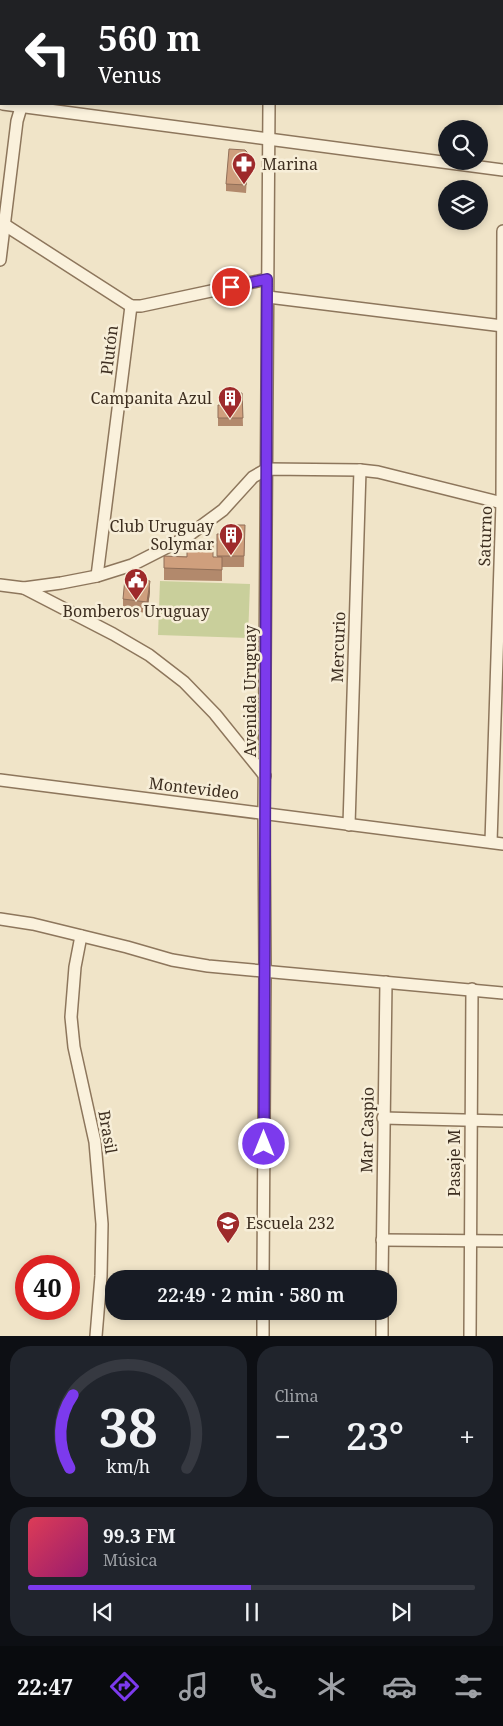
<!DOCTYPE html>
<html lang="es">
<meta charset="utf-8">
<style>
:root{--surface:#171b24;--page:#20242c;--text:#f1f3f6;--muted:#9ea1a6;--line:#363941;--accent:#7c3aed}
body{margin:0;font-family:"Noto Serif",serif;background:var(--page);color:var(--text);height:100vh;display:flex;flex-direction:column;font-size:19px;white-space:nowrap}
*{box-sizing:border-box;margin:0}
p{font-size:16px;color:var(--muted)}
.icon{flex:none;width:28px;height:28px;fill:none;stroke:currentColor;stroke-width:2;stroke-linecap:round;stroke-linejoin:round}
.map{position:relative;height:1336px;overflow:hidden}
.sheet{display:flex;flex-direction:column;gap:10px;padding:10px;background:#0d0f14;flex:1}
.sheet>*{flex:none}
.guide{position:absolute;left:0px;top:0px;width:504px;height:105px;box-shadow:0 2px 8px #0003;background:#202124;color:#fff;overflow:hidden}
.fabs{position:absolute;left:438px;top:120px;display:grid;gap:10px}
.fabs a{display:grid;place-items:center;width:50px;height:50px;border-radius:50%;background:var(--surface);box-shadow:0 2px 8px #0003;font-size:25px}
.speed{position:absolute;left:15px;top:1255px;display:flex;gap:10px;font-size:25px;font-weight:700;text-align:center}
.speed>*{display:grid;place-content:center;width:65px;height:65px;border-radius:50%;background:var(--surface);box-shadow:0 2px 8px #0003;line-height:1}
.speed .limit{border:8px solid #d22;background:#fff;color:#111}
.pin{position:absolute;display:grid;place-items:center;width:42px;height:42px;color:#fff;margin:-21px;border:2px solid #fff;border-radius:50%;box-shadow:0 1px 5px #0007}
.me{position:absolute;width:55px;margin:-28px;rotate:0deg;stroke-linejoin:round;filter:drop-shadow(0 0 4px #0008)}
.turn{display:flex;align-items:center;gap:18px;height:105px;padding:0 15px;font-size:22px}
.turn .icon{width:65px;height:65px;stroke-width:2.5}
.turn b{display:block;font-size:35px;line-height:42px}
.big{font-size:38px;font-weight:600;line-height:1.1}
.sheet .widget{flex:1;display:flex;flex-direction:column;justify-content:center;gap:8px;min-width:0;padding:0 18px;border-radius:20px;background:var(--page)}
.sheet .dial{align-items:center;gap:0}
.dial svg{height:130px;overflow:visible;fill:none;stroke:var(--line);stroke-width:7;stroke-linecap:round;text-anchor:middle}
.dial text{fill:var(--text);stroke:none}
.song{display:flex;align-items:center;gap:15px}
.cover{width:60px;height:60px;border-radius:8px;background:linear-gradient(135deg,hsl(350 70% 55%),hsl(320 70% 35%))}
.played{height:5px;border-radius:2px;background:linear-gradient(90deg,var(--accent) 50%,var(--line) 50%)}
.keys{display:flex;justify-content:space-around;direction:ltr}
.heat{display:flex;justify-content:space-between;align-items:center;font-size:28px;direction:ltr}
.sheet .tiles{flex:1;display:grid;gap:10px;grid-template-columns:1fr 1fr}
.widget:last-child{grid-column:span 2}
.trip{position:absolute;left:105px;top:1270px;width:292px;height:50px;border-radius:20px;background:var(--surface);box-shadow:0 2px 8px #0003;font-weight:600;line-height:50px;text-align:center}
.dock{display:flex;height:80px;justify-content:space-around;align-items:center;background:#090b0e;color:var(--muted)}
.dock .icon{width:35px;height:35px}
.dock .active{color:var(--accent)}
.dock b{font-size:22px;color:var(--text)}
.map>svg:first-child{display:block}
.green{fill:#c9cf9b}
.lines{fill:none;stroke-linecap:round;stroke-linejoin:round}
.minor-casing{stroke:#8d765c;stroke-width:14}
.minor{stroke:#faf1dc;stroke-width:11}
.wall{fill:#b2896c}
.shaded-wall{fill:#916f58}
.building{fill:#cf9f7d;stroke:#916f58}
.route-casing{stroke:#51269a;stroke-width:12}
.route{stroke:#7c3aed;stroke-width:9}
.labels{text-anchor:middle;stroke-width:5;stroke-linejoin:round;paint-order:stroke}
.poi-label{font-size:16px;fill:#3d2e20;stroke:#f7eed8;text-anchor:start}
.street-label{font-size:16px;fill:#3d2e20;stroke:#f7eed8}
</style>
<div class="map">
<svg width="503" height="1336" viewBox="0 0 503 1336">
<rect width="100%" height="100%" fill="#f0e4c8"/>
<polygon class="green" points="160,581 250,584 248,638 158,635"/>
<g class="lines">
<g class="minor-casing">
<g id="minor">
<polyline points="277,0 280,1"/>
<polyline points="39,1 39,0"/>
<polyline points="502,29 503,29"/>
<polyline points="3,104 503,170"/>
<polyline points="5,225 131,306"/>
<polyline points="0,260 17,121 22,104"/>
<polyline points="268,297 503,326"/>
<polyline points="131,306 141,306 267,279"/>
<polyline points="97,576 131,306"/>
<polyline points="0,585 24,588 61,583 97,576 132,565 185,538 223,510 253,477 267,469 360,470 378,472 502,503"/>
<polyline points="24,588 113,634 149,655 184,682 215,714 265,776"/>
<polyline points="0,780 503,844"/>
<polyline points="349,825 360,470"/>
<polyline points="491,842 502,503 503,231"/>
<polyline points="0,919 33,924 127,947 172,960 208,966 503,993"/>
<polyline points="81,936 75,967 71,1017 74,1047 95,1142 102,1224 101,1276 96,1336"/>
<polyline points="383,1118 503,1121"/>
<polyline points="382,1240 503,1241"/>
<polyline points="263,1279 265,971 264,814 269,104"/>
<polyline points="382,1279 386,982"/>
<polyline points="382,1311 382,1336"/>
<polyline points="263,1336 263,1311"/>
<polyline points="470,1336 472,989"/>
</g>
</g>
<use href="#minor" class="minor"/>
</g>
<g class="wall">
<polygon points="248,160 246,193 226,191 226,184"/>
<polygon points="242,393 243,426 218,426 218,405 231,405"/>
<polygon points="245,525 244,567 222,567 222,581 164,580 164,556 217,557 217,556 230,534"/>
<polygon points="150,592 147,613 123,610 123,599"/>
</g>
<polygon class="shaded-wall" points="150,581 150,592 147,613 147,602"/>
<g class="building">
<polygon points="229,149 245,150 248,153 246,185 226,184"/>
<polygon points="231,393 242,393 243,418 218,418 218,405 231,405"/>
<polygon points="230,525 245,525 244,556 217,556 217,534 230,534"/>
<polygon points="187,541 213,542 213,557 222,557 222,570 164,568 164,556 187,557"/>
<polygon points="125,578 150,581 147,602 123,599"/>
</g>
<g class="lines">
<g class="route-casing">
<polyline id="route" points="231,287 267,279 264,1144"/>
</g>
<use href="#route" class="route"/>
</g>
<defs>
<g id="pharmacy-pin" transform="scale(1.25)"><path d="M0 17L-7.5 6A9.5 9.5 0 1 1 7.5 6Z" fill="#9e2a2b" stroke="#f7eed8"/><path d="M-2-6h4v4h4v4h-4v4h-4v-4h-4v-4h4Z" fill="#fff"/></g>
<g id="building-pin" transform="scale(1.25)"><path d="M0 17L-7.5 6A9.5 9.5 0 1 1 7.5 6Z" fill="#9e2a2b" stroke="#f7eed8"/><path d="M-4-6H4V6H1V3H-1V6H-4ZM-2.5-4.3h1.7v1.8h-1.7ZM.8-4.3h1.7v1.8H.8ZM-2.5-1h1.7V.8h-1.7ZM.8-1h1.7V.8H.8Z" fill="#fff"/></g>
<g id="civic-pin" transform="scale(1.25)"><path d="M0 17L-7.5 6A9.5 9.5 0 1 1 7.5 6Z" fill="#9e2a2b" stroke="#f7eed8"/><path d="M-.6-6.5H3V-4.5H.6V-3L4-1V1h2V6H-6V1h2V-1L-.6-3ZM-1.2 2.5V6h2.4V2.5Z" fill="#fff"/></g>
<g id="school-pin" transform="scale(1.25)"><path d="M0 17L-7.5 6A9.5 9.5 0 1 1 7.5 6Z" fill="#9e2a2b" stroke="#f7eed8"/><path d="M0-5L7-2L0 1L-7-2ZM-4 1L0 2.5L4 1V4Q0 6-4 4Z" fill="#fff"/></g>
</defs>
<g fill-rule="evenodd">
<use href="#pharmacy-pin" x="244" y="164"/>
<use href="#building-pin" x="230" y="398"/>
<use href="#building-pin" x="231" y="535"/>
<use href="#civic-pin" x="136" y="580"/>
<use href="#school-pin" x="228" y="1223"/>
</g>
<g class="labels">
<g class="poi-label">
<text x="262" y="170">Marina</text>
<text x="212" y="404" text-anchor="end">Campanita Azul</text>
<text x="214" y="532" text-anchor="end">Club Uruguay<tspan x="214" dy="18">Solymar</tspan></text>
<text x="136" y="617" text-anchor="middle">Bomberos Uruguay</text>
<text x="246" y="1229">Escuela 232</text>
</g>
<g class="street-label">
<text transform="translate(109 350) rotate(-83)" y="6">Plutón</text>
<text transform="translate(485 536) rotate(-88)" y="6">Saturno</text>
<text transform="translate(338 647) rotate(-88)" y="6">Mercurio</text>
<text transform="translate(250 691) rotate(-90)" y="6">Avenida Uruguay</text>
<text transform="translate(194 788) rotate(7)" y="6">Montevideo</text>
<text transform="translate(367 1130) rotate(-89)" y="6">Mar Caspio</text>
<text transform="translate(108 1132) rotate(80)" y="6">Brasil</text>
<text transform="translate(454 1163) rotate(-90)" y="6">Pasaje M</text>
</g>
</g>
</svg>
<div class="fabs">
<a><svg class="icon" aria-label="search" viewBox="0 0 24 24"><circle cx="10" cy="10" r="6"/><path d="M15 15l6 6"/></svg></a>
<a><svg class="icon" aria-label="layers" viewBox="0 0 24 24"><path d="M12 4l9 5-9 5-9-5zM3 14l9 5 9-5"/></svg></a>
</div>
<div class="speed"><div class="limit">40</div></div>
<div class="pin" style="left:231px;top:287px;background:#d93025"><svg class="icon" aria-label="arrive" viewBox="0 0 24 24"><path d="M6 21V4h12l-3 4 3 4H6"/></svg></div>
<svg class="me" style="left:264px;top:1144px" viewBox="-20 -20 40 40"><circle r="17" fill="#7c3aed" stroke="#fff" stroke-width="3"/><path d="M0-11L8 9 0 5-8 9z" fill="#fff"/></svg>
<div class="trip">22:49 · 2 min · 580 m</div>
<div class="guide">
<div class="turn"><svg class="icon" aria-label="left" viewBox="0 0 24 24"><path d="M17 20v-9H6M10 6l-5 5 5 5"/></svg><div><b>560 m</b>Venus</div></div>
</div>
</div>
<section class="sheet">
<div class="tiles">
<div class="widget dial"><svg viewBox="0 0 100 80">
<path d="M14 69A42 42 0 1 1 86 69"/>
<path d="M14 69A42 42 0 0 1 16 24" stroke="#7c3aed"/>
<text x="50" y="56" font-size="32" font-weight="700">38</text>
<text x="50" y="72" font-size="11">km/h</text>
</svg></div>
<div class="widget"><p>Clima</p>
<div class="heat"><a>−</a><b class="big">23°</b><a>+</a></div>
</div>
<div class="widget">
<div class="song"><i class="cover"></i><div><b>99.3 FM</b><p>Música</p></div></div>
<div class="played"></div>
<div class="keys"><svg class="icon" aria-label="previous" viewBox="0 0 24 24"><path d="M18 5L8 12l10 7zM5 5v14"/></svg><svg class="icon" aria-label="pause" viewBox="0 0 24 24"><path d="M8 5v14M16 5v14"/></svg><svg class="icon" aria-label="next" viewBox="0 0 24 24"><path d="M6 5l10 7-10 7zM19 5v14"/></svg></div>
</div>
</div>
</section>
<nav class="dock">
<b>22:47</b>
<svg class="icon active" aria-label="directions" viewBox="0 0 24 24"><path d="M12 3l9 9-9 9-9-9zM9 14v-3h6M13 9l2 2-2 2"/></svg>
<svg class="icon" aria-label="music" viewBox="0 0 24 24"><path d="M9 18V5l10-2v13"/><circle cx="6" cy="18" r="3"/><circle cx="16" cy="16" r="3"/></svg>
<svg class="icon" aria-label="phone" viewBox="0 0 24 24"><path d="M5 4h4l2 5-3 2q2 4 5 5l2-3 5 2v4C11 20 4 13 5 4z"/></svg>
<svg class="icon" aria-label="climate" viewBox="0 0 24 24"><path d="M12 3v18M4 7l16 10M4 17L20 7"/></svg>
<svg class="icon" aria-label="car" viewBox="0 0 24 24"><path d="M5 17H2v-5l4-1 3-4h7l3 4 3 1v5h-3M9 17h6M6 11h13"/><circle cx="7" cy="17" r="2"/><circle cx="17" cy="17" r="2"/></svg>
<svg class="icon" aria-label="filters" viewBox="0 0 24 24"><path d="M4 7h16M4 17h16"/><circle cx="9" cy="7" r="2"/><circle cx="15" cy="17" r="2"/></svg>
</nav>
